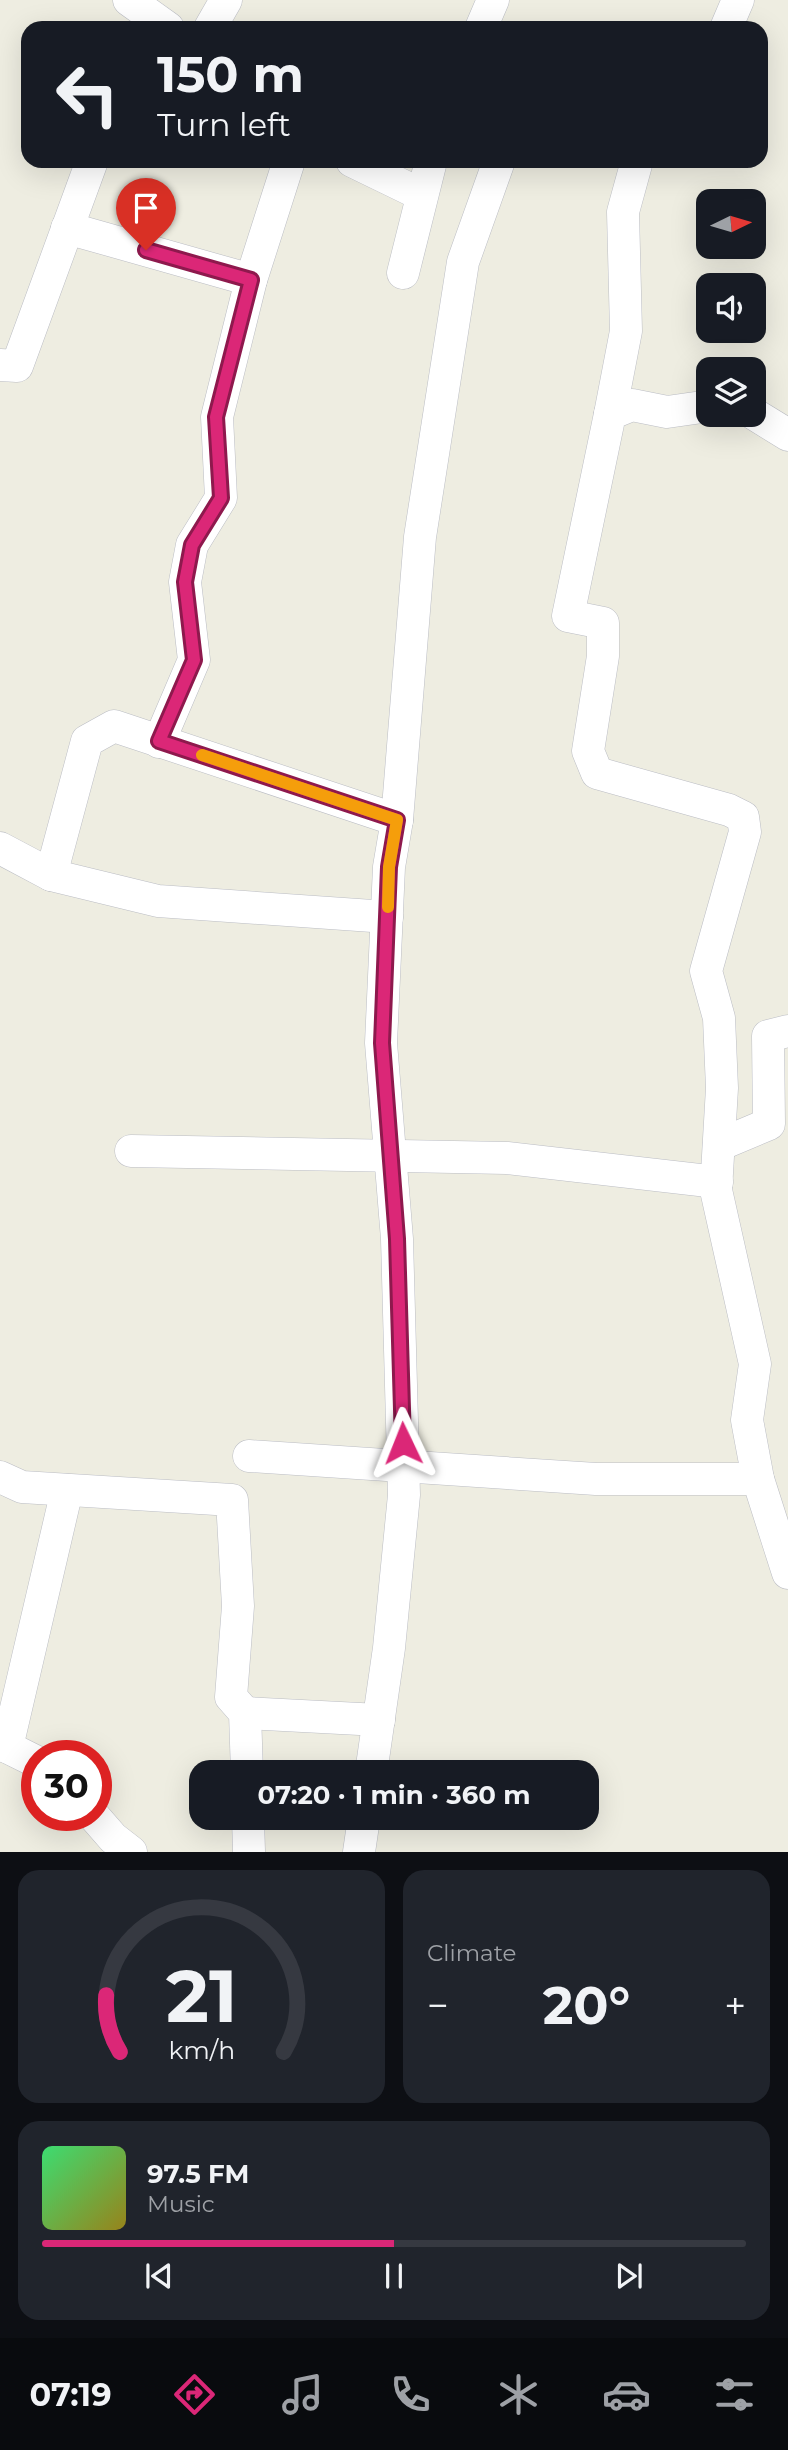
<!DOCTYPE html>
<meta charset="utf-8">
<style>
:root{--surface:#171b24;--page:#20242c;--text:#f1f3f6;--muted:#9ea1a6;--line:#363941;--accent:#db2777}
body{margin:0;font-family:Montserrat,sans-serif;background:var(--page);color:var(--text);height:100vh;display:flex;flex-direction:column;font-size:26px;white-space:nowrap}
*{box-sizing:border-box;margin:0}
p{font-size:23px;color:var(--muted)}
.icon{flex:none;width:38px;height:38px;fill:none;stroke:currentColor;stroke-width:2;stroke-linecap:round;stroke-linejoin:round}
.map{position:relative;height:1852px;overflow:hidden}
.sheet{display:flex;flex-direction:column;gap:18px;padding:18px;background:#0d0f14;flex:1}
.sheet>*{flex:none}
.hud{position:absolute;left:21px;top:21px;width:747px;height:147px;border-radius:21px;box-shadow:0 7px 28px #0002;background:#171b24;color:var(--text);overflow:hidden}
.needle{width:46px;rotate:85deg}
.controls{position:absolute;left:696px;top:189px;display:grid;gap:14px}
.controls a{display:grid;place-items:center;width:70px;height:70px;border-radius:14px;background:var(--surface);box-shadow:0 7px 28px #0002;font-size:35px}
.speed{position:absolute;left:21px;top:1740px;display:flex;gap:14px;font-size:35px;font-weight:700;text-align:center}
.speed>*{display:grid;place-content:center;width:91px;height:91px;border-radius:50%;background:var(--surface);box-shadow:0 7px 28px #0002;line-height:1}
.speed .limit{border:10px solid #d22;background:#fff;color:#111}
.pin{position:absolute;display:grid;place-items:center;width:60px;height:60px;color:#fff;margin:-72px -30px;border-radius:50% 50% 50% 0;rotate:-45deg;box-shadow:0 0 7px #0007}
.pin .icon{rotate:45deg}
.me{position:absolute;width:77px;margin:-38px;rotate:358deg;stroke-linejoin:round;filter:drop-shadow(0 0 5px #0008)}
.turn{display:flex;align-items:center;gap:24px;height:147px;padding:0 21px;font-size:32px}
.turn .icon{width:91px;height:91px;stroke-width:2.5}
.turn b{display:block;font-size:49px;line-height:60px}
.big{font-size:52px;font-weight:700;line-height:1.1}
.sheet .tile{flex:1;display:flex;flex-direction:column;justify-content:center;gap:10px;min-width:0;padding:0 24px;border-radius:21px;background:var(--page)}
.sheet .dial{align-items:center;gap:0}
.dial svg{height:182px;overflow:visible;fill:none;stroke:var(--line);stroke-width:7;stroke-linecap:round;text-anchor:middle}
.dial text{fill:var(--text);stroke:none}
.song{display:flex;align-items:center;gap:21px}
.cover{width:84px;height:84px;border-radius:10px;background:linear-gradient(135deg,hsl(140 70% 55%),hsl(50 70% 35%))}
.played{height:7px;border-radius:4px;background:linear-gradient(90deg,var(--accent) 50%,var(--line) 50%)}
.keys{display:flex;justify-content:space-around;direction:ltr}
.heat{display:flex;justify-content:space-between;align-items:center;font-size:38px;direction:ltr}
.sheet .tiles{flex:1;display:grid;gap:18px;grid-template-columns:1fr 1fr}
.tile:last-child{grid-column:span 2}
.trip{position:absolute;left:189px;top:1760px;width:410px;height:70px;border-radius:21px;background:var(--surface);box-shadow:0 7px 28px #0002;font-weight:700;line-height:70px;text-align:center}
.menu{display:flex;height:112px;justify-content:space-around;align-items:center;background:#090b0e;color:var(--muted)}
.menu .icon{width:49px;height:49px}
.menu .on{color:var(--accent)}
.menu b{font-size:32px;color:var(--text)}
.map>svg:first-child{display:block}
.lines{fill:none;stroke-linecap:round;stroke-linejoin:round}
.minor-casing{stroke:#bbbdc4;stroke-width:33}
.minor{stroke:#fff;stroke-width:32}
.route-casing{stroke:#8e194d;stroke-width:18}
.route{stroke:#db2777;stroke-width:12}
.slow{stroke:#f59e0b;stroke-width:12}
</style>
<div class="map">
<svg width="788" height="1852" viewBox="0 0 788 1852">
<rect width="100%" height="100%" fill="#eeede1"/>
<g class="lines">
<g class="minor-casing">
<g id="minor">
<polyline points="129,0 168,28"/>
<polyline points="210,28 226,0"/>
<polyline points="481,28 493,0"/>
<polyline points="726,28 738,0"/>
<polyline points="352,161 420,194"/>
<polyline points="67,228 251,280"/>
<polyline points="403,273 431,161"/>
<polyline points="0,365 17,366 92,161"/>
<polyline points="709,406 667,412 632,405 610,414 568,616 603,623 603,656 588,751 597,773 729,810 743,817 745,832 706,971 719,1018 722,1088 716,1190 755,1364 747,1420 758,1479 788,1573"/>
<polyline points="610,414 626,331 623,212 637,161"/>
<polyline points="754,414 788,435"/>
<polyline points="159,742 194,660 185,582 192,545 221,498 217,417 251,280 289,161"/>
<polyline points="0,848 51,875 158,901 387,917"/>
<polyline points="51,875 87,741 114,726 397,820"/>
<polyline points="719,1145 769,1124 768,1036 788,1031"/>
<polyline points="131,1151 507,1158 717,1182"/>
<polyline points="249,1456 596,1479 758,1479"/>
<polyline points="0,1477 22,1487 232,1500 238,1606 231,1697 245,1713 247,1773"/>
<polyline points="245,1713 379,1720"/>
<polyline points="0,1737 7,1747 37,1762"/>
<polyline points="7,1747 67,1490"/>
<polyline points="371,1773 389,1648 404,1495 397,1239 381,1043 389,867 397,820 420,537 463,262 499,161"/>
<polyline points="93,1815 113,1838 131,1852"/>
<polyline points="248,1818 249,1852"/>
<polyline points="359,1852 364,1818"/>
</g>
</g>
<use href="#minor" class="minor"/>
</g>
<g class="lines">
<g class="route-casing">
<polyline id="route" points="146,250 251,280 216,417 221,498 192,545 185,582 194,660 159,741 397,820 389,867 382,1043 397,1239 403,1443"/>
</g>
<use href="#route" class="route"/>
<polyline class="slow" points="202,755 397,820 389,867 388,907"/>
</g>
</svg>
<div class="controls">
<a><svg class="needle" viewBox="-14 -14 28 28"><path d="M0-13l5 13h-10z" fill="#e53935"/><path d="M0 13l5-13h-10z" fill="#9ea1a6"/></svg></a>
<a><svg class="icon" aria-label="sound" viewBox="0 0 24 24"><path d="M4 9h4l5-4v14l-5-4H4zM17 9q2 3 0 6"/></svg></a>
<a><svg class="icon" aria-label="layers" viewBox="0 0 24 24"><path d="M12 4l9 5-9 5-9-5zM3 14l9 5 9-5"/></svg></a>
</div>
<div class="speed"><div class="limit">30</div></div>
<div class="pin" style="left:146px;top:250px;background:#d93025"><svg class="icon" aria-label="arrive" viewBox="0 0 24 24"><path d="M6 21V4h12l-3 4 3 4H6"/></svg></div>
<svg class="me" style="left:403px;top:1443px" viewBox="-20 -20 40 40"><path d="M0-17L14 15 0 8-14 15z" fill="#db2777" stroke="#fff" stroke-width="4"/></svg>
<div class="trip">07:20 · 1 min · 360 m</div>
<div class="hud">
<div class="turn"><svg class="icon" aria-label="left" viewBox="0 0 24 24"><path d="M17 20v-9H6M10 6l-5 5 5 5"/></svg><div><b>150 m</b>Turn left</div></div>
</div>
</div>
<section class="sheet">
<div class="tiles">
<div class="tile dial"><svg viewBox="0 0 100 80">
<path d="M14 69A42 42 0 1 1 86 69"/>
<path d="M14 69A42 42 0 0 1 8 44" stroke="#db2777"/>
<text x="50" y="56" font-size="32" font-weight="700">21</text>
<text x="50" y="72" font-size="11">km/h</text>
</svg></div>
<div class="tile"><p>Climate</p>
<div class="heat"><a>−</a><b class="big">20°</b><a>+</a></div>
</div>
<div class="tile">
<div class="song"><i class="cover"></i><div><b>97.5 FM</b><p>Music</p></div></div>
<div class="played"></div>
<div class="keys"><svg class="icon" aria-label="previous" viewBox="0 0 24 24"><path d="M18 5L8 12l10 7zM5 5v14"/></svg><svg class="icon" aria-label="pause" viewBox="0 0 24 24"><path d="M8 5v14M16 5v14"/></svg><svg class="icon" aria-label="next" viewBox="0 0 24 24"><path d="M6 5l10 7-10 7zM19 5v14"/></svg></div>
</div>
</div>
</section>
<nav class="menu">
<b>07:19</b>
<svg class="icon on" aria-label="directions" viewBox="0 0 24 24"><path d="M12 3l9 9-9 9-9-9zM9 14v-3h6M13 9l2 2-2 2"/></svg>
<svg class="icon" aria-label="music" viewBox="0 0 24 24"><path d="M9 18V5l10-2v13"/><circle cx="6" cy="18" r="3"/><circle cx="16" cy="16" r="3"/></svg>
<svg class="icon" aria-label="phone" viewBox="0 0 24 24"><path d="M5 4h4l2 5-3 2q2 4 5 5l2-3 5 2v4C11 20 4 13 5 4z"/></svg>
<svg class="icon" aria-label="climate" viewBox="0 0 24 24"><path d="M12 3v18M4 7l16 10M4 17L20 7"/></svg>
<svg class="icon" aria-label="car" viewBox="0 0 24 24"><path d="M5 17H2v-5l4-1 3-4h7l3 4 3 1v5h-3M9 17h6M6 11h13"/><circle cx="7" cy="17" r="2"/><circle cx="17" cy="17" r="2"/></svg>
<svg class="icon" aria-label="filters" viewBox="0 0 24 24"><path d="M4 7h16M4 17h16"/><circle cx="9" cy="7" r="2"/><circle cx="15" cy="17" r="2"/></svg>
</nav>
